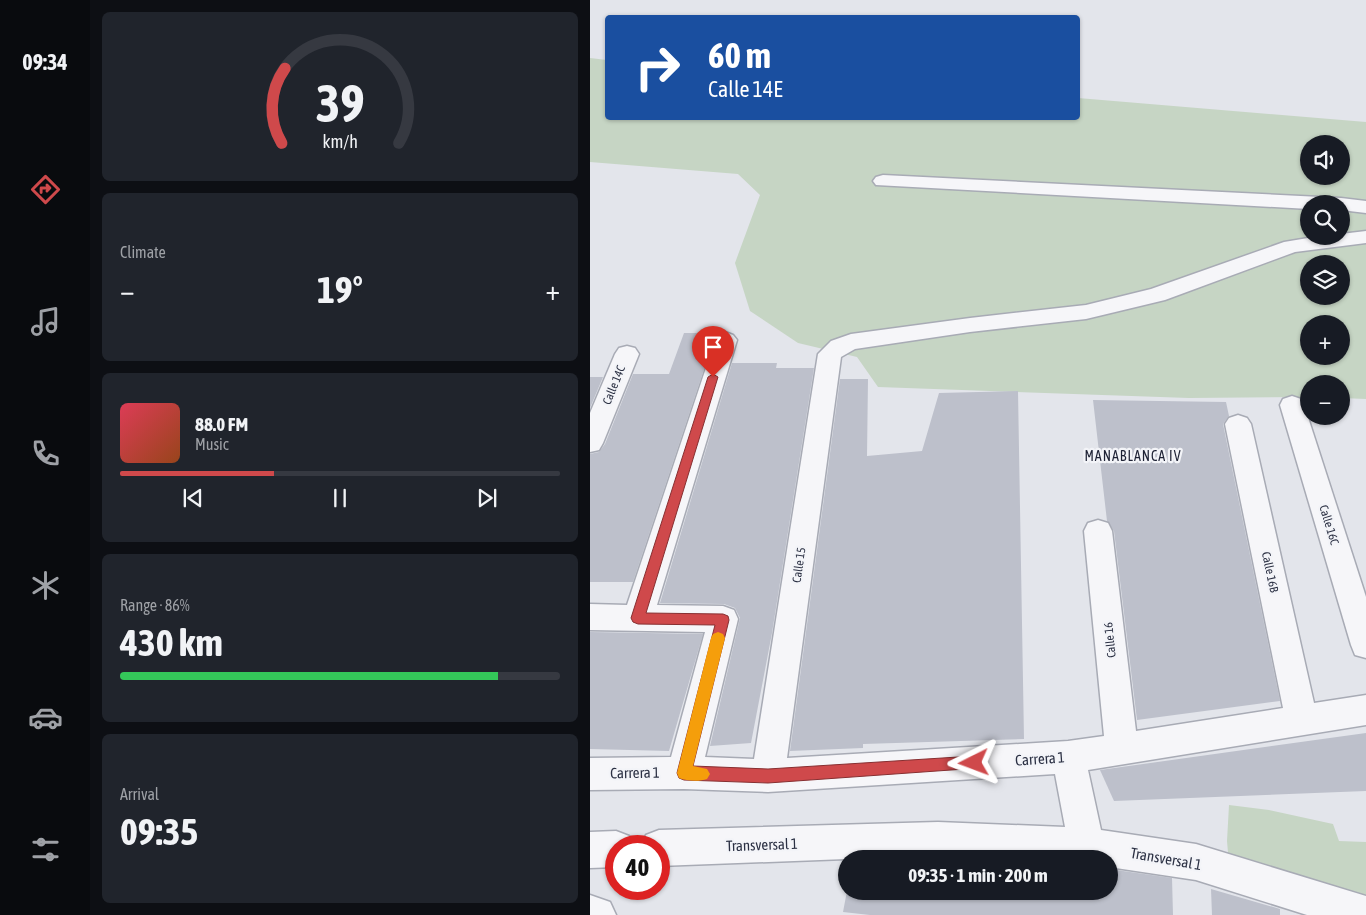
<!DOCTYPE html>
<meta charset="utf-8">
<style>
:root{--surface:#171b24;--page:#20242c;--text:#f1f3f6;--muted:#9ea1a6;--line:#363941;--accent:#cf494b}
body{margin:0;font-family:"Asap Condensed",sans-serif;background:var(--page);color:var(--text);height:100vh;display:flex;flex-direction:column;font-size:19px;white-space:nowrap}
*{box-sizing:border-box;margin:0}
p{font-size:16px;color:var(--muted)}
.icon{flex:none;width:28px;height:28px;fill:none;stroke:currentColor;stroke-width:2;stroke-linecap:round;stroke-linejoin:round}
.map{position:relative;flex:1;overflow:hidden}
.side{display:flex;flex-direction:column;gap:12px;padding:12px;background:#0d0f14;width:500px}
.side>*{flex:none}
.banner{position:absolute;left:15px;top:15px;width:475px;height:105px;border-radius:5px;box-shadow:0 1px 4px #0004;background:#1a4fa0;color:#fff;overflow:hidden}
.buttons{position:absolute;left:710px;top:135px;display:grid;gap:10px}
.buttons a{display:grid;place-items:center;width:50px;height:50px;border-radius:50%;background:var(--surface);box-shadow:0 1px 4px #0004;font-size:25px}
.speed{position:absolute;left:15px;top:835px;display:flex;gap:10px;font-size:25px;font-weight:700;text-align:center}
.speed>*{display:grid;place-content:center;width:65px;height:65px;border-radius:50%;background:var(--surface);box-shadow:0 1px 4px #0004;line-height:1}
.speed .limit{border:8px solid #d22;background:#fff;color:#111}
.pin{position:absolute;display:grid;place-items:center;width:42px;height:42px;color:#fff;margin:-51px -21px;border-radius:50% 50% 50% 0;rotate:-45deg;box-shadow:0 0 5px #0007}
.pin .icon{rotate:45deg}
.me{position:absolute;width:55px;margin:-28px;rotate:267deg;stroke-linejoin:round;filter:drop-shadow(0 0 4px #0008)}
.turn{display:flex;align-items:center;gap:18px;height:105px;padding:0 20px;font-size:22px}
.turn .icon{width:65px;height:65px;stroke-width:2.5}
.turn b{display:block;font-size:35px;line-height:42px}
.big{font-size:38px;font-weight:700;line-height:1.1}
.side .widget{flex:1;display:flex;flex-direction:column;justify-content:center;gap:8px;min-width:0;padding:0 18px;border-radius:8px;background:var(--page)}
.side .dial{align-items:center;gap:0}
.dial svg{height:130px;overflow:visible;fill:none;stroke:var(--line);stroke-width:7;stroke-linecap:round;text-anchor:middle}
.dial text{fill:var(--text);stroke:none}
.song{display:flex;align-items:center;gap:15px}
.cover{width:60px;height:60px;border-radius:8px;background:linear-gradient(135deg,hsl(350 70% 55%),hsl(20 70% 35%))}
.played{height:5px;border-radius:2px;background:linear-gradient(90deg,var(--accent) 35%,var(--line) 35%)}
.keys{display:flex;justify-content:space-around;direction:ltr}
.heat{display:flex;justify-content:space-between;align-items:center;font-size:28px;direction:ltr}
.charge{height:8px;border-radius:4px;background:linear-gradient(90deg,#34c759 86%,var(--line) 0)}
.trip{position:absolute;left:248px;top:850px;width:280px;height:50px;border-radius:25px;background:var(--surface);box-shadow:0 1px 4px #0004;font-weight:700;line-height:50px;text-align:center}
main{display:flex;flex:1;min-height:0}
.menu{display:flex;flex-direction:column;width:90px;justify-content:space-around;align-items:center;background:#090b0e;color:var(--muted)}
.menu .icon{width:35px;height:35px}
.menu .current{color:var(--accent)}
.menu b{font-size:22px;color:var(--text)}
.map>svg:first-child{display:block}
.green{fill:#c6d5c4;fill-rule:evenodd}
.building{fill:#bdc0cb}
.lines{fill:none;stroke-linecap:round;stroke-linejoin:round}
.minor-casing{stroke:#a8abb5;stroke-width:3}
.minor{fill:#f6f6f9;fill-rule:evenodd}
.route{fill:#cf494b;stroke:#872f31}
.slow{fill:#f59e0b}
.labels{text-anchor:middle;stroke-width:4.5;stroke-linejoin:round;paint-order:stroke}
.street-label{font-size:12px;fill:#2b3043;stroke:#f3f4f8}
.neighbourhood-label{font-size:14px;letter-spacing:1px;fill:#1d2134;stroke:#f3f4f8}
.near-street-label{font-size:15px;fill:#2b3043;stroke:#f3f4f8}
</style>
<main>
<nav class="menu">
<b>09:34</b>
<svg class="icon current" aria-label="directions" viewBox="0 0 24 24"><path d="M12 3l9 9-9 9-9-9zM9 14v-3h6M13 9l2 2-2 2"/></svg>
<svg class="icon" aria-label="music" viewBox="0 0 24 24"><path d="M9 18V5l10-2v13"/><circle cx="6" cy="18" r="3"/><circle cx="16" cy="16" r="3"/></svg>
<svg class="icon" aria-label="phone" viewBox="0 0 24 24"><path d="M5 4h4l2 5-3 2q2 4 5 5l2-3 5 2v4C11 20 4 13 5 4z"/></svg>
<svg class="icon" aria-label="climate" viewBox="0 0 24 24"><path d="M12 3v18M4 7l16 10M4 17L20 7"/></svg>
<svg class="icon" aria-label="car" viewBox="0 0 24 24"><path d="M5 17H2v-5l4-1 3-4h7l3 4 3 1v5h-3M9 17h6M6 11h13"/><circle cx="7" cy="17" r="2"/><circle cx="17" cy="17" r="2"/></svg>
<svg class="icon" aria-label="filters" viewBox="0 0 24 24"><path d="M4 7h16M4 17h16"/><circle cx="9" cy="7" r="2"/><circle cx="15" cy="17" r="2"/></svg>
</nav>
<section class="side">
<div class="widget dial"><svg viewBox="0 0 100 80">
<path d="M14 69A42 42 0 1 1 86 69"/>
<path d="M14 69A42 42 0 0 1 16 23" stroke="#cf494b"/>
<text x="50" y="56" font-size="32" font-weight="700">39</text>
<text x="50" y="72" font-size="11">km/h</text>
</svg></div>
<div class="widget"><p>Climate</p>
<div class="heat"><a>−</a><b class="big">19°</b><a>+</a></div>
</div>
<div class="widget">
<div class="song"><i class="cover"></i><div><b>88.0 FM</b><p>Music</p></div></div>
<div class="played"></div>
<div class="keys"><svg class="icon" aria-label="previous" viewBox="0 0 24 24"><path d="M18 5L8 12l10 7zM5 5v14"/></svg><svg class="icon" aria-label="pause" viewBox="0 0 24 24"><path d="M8 5v14M16 5v14"/></svg><svg class="icon" aria-label="next" viewBox="0 0 24 24"><path d="M6 5l10 7-10 7zM19 5v14"/></svg></div>
</div>
<div class="widget"><p>Range · 86%</p><b class="big">430 km</b><div class="charge"></div></div>
<div class="widget"><p>Arrival</p><b class="big">09:35</b></div>
</section>
<div class="map">
<svg width="776" height="915" viewBox="0 0 776 915">
<rect width="100%" height="100%" fill="#e3e5eb"/>
<g class="green">
<path d="M 0,58 L 17,60 L 18,118 L 488,118 L 488,98 L 776,122 L 776,399 L 751,398 L 751,384 L 719,384 L 719,397 L 599,398 L 288,387 L 267,357 L 208,343 L 160,311 L 145,263 L 170,195 L 148,174 L 0,162 ZM 719,144 L 751,144 L 751,176 L 719,176 ZM 719,204 L 751,204 L 751,236 L 719,236 ZM 719,264 L 751,264 L 751,296 L 719,296 ZM 719,324 L 751,324 L 751,356 L 719,356 Z"/>
<polygon points="639,805 679,810 743,824 749,841 776,842 776,909 639,864 637,841"/>
</g>
<g class="building">
<polygon points="94,333 126,333 43,582 0,582 0,454 9,452 15,444 43,374 79,374"/>
<polygon points="142,363 187,363 186,368 224,368 182,633 161,743 120,746 150,618 145,608 134,604 70,603"/>
<polygon points="0,377 13,377 0,408"/>
<polygon points="250,379 278,379 277,456 332,451 349,393 428,391 434,739 273,744 273,748 200,751"/>
<polygon points="503,400 636,402 639,416 633,424 690,701 547,720 524,531 517,521"/>
<polygon points="0,632 113,634 79,751 0,749"/>
<polygon points="776,733 776,791 524,801 510,770"/>
<polygon points="519,869 582,878 583,915 280,915 253,912 257,891 519,891"/>
<polygon points="621,889 690,909 690,915 622,915"/>
</g>
<g class="lines">
<g class="minor-casing">
<g id="minor">
<polygon points="293,175 751,198 776,201 776,213 751,210 751,204 719,204 719,209 286,185 283,181 286,177"/>
<polygon points="776,231 776,243 705,252 575,300 496,319 380,332 265,349 251,357 197,758 478,741 514,736 494,531 498,523 508,520 518,523 522,531 546,731 693,708 635,424 639,418 648,415 657,418 661,424 724,703 776,695 776,725 498,770 511,830 606,844 776,896 776,915 717,915 606,880 519,867 519,859 256,859 69,866 69,846 52,846 56,835 69,830 348,822 475,827 465,774 178,792 94,789 0,790 0,758 81,757 115,632 0,630 0,604 37,605 127,335 135,332 143,335 147,340 67,605 133,606 144,610 148,619 115,757 164,759 228,354 241,341 261,334 380,318 496,305 561,289 694,242 730,236 751,236 751,234"/>
<polygon points="37,346 45,348 49,354 13,443 9,450 0,452 0,413 25,354 29,348"/>
<polygon points="702,396 711,399 714,405 776,597 776,658 765,655 761,645 690,405 693,399"/>
<polygon points="26,831 39,836 43,846 26,846 26,867 0,868 0,832"/>
<polygon points="0,895 20,902 26,915 0,915"/>
</g>
</g>
<use href="#minor" class="minor"/>
</g>
<polygon class="route" points="123,374 128,377 56,613 133,614 138,616 139,620 103,766 178,769 384,756 389,758 392,763 389,768 178,783 94,780 89,778 87,773 125,625 48,624 43,622 41,618 118,377"/>
<path class="slow" d="M 128,632 L 133,634 L 135,638 L 103,766 L 117,769 L 120,774 L 117,779 C 109,782 97,781 89,778 L 87,773 L 121,638 L 123,634 Z"/>
<g class="labels">
<g class="street-label">
<text transform="translate(24 385) rotate(-68)" y="4">Calle 14C</text>
<text transform="translate(739 525) rotate(73)" y="4">Calle 16C</text>
<text transform="translate(209 565) rotate(-82)" y="4">Calle 15</text>
<text transform="translate(680 572) rotate(78)" y="4">Calle 16B</text>
<text transform="translate(520 640) rotate(-96)" y="4">Calle 16</text>
</g>
<g class="neighbourhood-label">
<text x="543" y="461">MANABLANCA IV</text>
</g>
<g class="near-street-label">
<text transform="translate(450 759) rotate(-4)" y="5">Carrera 1</text>
<text transform="translate(45 773) rotate(-1)" y="5">Carrera 1</text>
<text transform="translate(172 845) rotate(-2)" y="5">Transversal 1</text>
<text transform="translate(576 859) rotate(10)" y="5">Transversal 1</text>
</g>
</g>
</svg>
<div class="buttons">
<a><svg class="icon" aria-label="sound" viewBox="0 0 24 24"><path d="M4 9h4l5-4v14l-5-4H4zM17 9q2 3 0 6"/></svg></a>
<a><svg class="icon" aria-label="search" viewBox="0 0 24 24"><circle cx="10" cy="10" r="6"/><path d="M15 15l6 6"/></svg></a>
<a><svg class="icon" aria-label="layers" viewBox="0 0 24 24"><path d="M12 4l9 5-9 5-9-5zM3 14l9 5 9-5"/></svg></a>
<a>+</a>
<a>−</a>
</div>
<div class="speed"><div class="limit">40</div></div>
<div class="pin" style="left:123px;top:377px;background:#d93025"><svg class="icon" aria-label="arrive" viewBox="0 0 24 24"><path d="M6 21V4h12l-3 4 3 4H6"/></svg></div>
<svg class="me" style="left:384px;top:763px" viewBox="-20 -20 40 40"><path d="M0-17L14 15 0 8-14 15z" fill="#cf494b" stroke="#fff" stroke-width="4"/></svg>
<div class="trip">09:35 · 1 min · 200 m</div>
<div class="banner">
<div class="turn"><svg class="icon" aria-label="right" viewBox="0 0 24 24"><path d="M7 20v-9h11M14 6l5 5-5 5"/></svg><div><b>60 m</b>Calle 14E</div></div>
</div>
</div>
</main>
